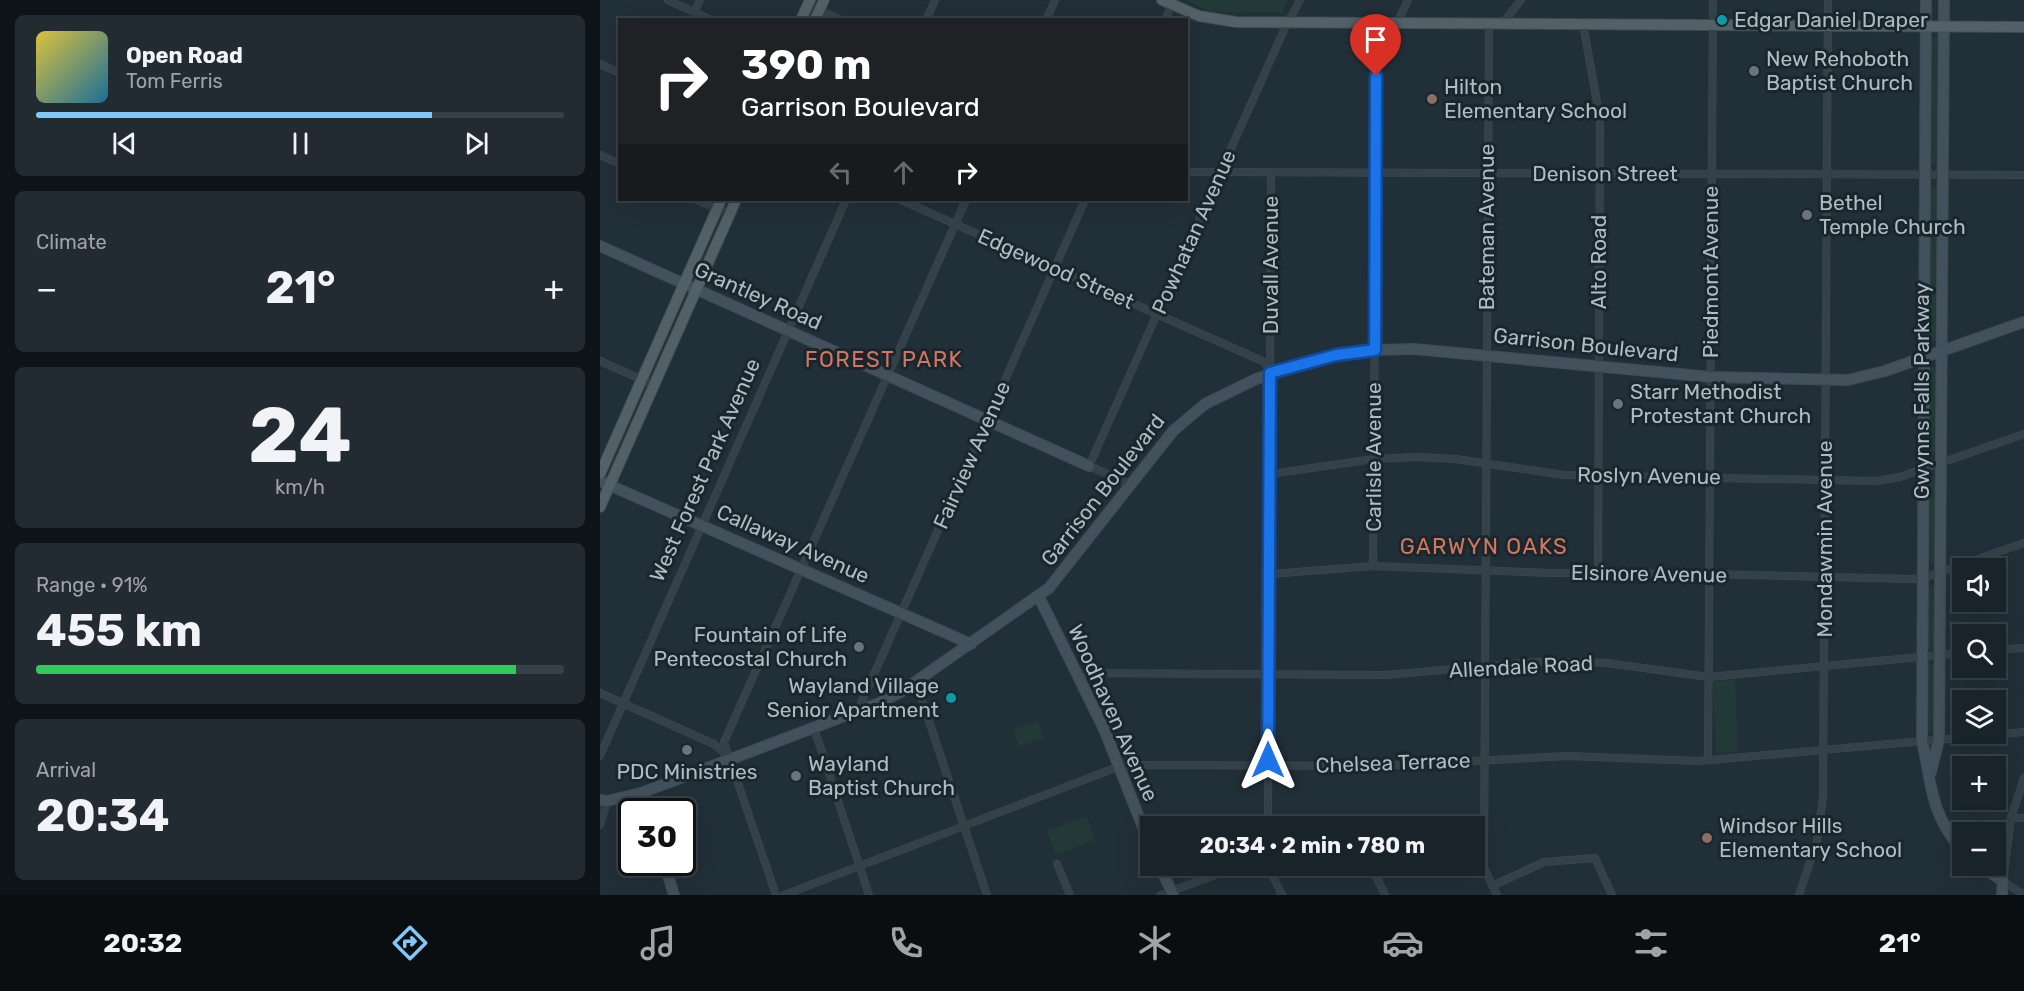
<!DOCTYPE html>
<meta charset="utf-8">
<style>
:root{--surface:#19232a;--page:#222b32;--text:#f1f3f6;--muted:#9fa4a8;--line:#374047;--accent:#82c7f6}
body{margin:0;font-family:Rubik,sans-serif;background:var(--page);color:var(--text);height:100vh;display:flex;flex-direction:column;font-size:22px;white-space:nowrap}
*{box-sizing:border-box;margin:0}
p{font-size:20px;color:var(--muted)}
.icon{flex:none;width:33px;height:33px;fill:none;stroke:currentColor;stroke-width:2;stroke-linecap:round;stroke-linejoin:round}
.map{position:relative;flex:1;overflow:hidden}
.side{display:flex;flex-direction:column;gap:15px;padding:15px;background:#0e1317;width:600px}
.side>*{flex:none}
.top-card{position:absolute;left:18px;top:18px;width:570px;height:183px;border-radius:0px;box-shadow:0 6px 24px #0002,0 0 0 2px var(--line);background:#202124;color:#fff;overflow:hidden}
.tools{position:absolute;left:1352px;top:558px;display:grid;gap:12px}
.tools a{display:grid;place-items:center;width:54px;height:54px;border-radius:0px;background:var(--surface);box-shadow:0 6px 24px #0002,0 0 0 2px var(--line);font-size:30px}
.speed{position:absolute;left:18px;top:798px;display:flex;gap:12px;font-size:30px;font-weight:700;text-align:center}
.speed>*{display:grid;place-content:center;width:78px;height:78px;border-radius:50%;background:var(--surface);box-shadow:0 6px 24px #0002,0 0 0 2px var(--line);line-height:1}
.speed .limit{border:3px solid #111;border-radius:9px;background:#fff;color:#111}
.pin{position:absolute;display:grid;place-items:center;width:51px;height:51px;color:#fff;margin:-62px -26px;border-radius:50% 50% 50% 0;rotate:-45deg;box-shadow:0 0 6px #0007}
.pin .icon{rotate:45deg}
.me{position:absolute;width:66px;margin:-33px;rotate:0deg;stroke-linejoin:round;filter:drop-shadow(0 0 4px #0008)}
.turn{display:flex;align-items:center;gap:21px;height:126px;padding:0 24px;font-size:27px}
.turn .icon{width:78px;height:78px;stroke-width:2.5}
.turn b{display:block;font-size:42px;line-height:51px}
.lanes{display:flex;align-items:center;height:57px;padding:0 24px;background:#0003;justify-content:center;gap:30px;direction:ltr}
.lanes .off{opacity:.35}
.big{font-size:45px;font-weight:700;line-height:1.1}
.side .card{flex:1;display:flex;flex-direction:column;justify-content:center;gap:9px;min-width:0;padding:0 21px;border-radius:9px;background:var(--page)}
.side .dial{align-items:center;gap:0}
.dial b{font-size:78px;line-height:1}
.song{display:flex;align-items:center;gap:18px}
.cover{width:72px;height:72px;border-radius:9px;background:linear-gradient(135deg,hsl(50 70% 55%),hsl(200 70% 35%))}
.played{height:6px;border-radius:3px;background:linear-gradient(90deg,var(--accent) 75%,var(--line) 75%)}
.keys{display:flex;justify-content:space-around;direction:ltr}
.heat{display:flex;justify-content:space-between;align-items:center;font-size:33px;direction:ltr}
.charge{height:9px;border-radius:4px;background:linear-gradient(90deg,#34c759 91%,var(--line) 0)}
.trip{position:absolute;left:540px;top:816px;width:345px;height:60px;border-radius:0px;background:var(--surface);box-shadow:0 6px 24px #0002,0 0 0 2px var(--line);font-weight:700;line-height:60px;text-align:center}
.tab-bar{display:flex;height:96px;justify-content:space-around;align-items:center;background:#0a0e11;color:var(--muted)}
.tab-bar .icon{width:42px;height:42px}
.tab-bar .on{color:var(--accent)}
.tab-bar b{font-size:27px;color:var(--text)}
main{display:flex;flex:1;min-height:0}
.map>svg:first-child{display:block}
.green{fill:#233937}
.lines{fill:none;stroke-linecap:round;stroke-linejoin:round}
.street-casing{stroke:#3e4a52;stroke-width:8}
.secondary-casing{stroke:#3e4a52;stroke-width:12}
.primary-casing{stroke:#3e4a52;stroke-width:12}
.street{stroke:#344148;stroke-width:7}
.secondary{stroke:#42515b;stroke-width:10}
.primary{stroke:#526068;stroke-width:10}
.route-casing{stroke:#114b97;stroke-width:15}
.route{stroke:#1a73e8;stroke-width:10}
.culture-dot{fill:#0f9aa8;stroke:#1a262d;stroke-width:2}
.worship-dot{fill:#6b7280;stroke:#1a262d;stroke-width:2}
.education-dot{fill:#8d6e63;stroke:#1a262d;stroke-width:2}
.labels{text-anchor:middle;stroke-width:6;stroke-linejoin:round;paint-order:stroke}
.poi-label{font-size:21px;fill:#afbcc5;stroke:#1a262d;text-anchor:start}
.street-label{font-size:21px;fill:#afbcc5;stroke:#1a262d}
.neighbourhood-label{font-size:22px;letter-spacing:1.5px;fill:#d1775d;stroke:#1a262d}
</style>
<main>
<section class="side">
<div class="card">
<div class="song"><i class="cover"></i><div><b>Open Road</b><p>Tom Ferris</p></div></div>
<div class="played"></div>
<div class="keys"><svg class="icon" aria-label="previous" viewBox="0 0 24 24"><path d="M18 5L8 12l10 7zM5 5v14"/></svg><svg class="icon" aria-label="pause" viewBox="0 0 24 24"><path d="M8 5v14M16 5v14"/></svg><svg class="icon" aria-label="next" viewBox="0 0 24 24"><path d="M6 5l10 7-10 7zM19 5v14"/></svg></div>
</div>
<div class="card"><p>Climate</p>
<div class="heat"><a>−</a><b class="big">21°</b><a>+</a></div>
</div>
<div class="card dial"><b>24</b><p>km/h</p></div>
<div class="card"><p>Range · 91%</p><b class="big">455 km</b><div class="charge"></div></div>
<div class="card"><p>Arrival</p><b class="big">20:34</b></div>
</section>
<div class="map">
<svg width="1424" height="895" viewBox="0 0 1424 895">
<rect width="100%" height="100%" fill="#212f38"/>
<g class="green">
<polygon points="585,0 688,0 682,13 612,12"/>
<polygon points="1335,36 1339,38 1338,165 1335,166 1329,163 1330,39"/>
<polygon points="1331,185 1337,186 1337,340 1330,343 1327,341"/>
<polygon points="1331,367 1337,368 1336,454 1333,455 1327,452 1328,370"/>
<polygon points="1330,476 1336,477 1335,563 1333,564 1327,561 1327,478"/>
<polygon points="1332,585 1336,587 1335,649 1332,651 1326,648 1327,588"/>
<polygon points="1329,663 1335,664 1334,732 1332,733 1326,730 1326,665"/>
<polygon points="1135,680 1138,752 1116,753 1113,681"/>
<polygon points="438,721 444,738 419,746 413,729"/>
<polygon points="487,816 495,840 455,855 447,831"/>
<polygon points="587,816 607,820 612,824 612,826 575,826 589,824 567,818"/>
</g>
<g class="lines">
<g class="street-casing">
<g id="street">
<polyline points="68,0 111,20"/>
<polyline points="208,5 241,20"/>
<polyline points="94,12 100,0"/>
<polyline points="326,20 335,0"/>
<polyline points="446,20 455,0"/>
<polyline points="565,20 572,5"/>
<polyline points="797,23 808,0"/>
<polyline points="889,24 884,858 884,868 897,895"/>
<polyline points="902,24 921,0"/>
<polyline points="983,24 1000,119 998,573"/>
<polyline points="0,64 20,73"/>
<polyline points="0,155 20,164"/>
<polyline points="586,172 1424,175"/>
<polyline points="97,200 129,214"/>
<polyline points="301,200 660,360 666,363 669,371"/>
<polyline points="0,361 54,385"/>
<polyline points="670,474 774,459 817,457 856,459 964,475 1277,481 1300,477 1424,434"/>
<polyline points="530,484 489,466 684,30 700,0"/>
<polyline points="773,566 777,23"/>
<polyline points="669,574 773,566 951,573 1109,574 1313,579 1323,578 1424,543"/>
<polyline points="1395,650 1424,648"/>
<polyline points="477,673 786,675 932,662 982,662 1007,663 1109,677 1362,653"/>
<polyline points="316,682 387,895"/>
<polyline points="0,693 114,744 129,757"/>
<polyline points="258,710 485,200"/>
<polyline points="214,728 269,895"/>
<polyline points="0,756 246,200"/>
<polyline points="1108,760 1113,0"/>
<polyline points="1424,778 1411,818 1403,881 1424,895"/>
<polyline points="1411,818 1424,818"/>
<polyline points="0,825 7,801"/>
<polyline points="668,826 671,172"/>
<polyline points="874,858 884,858"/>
<polyline points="457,864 470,895"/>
<polyline points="668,866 682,895"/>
<polyline points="771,866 785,895"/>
<polyline points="892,886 944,862 995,858 1012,895"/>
<polyline points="176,895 124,742 366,200"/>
<polyline points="184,895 520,766 530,765 777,766 967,756 1099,761 1424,732"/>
<polyline points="561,895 639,866"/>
<polyline points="1199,895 1217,841 1223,797 1228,0"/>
</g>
</g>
<g class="secondary-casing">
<g id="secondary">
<path d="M 1326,0 L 1322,741 C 1332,786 1330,813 1362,850"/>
<polyline points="0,246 489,466"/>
<polyline points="0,481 371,644"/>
<polyline points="439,597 504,729 550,845"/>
<polyline points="1331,772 1339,739 1344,0"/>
<polyline points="41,793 47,812"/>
<polyline points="0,800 7,801 41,793 279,703 301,692 449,588 573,431 605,404 656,379 714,360 775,350 814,349 1111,377 1248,380 1285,371 1424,322"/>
<polyline points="64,862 74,895"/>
<polyline points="560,866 573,895"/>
<polyline points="1380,866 1403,881 1402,895"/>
</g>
</g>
<g class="primary-casing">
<g id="primary">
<polyline points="562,0 599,16 636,22 1424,27"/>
<polyline points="201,20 210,0"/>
<polyline points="215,20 224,0"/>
<polyline points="0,474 121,200"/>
<polyline points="0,507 136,200"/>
</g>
</g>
<use href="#street" class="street"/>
<use href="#secondary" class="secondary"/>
<use href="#primary" class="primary"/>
</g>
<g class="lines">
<g class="route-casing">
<polyline id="route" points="668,760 670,373 736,355 775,350 776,76"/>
</g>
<use href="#route" class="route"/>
</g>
<g class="culture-dot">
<circle cx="1122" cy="20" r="6"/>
<circle cx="351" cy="698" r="6"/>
</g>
<g class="worship-dot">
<circle cx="1154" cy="71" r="6"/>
<circle cx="1207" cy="215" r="6"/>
<circle cx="1018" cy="404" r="6"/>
<circle cx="259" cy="647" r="6"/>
<circle cx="87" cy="750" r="6"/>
<circle cx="196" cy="776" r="6"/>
</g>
<g class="education-dot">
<circle cx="832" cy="99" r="6"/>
<circle cx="1107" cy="838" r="6"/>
</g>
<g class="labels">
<g class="poi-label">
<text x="1134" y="27">Edgar Daniel Draper</text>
<text x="1166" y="66">New Rehoboth<tspan x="1166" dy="24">Baptist Church</tspan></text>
<text x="844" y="94">Hilton<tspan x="844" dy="24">Elementary School</tspan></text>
<text x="1219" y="210">Bethel<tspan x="1219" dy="24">Temple Church</tspan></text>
<text x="1030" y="399">Starr Methodist<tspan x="1030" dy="24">Protestant Church</tspan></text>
<text x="247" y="642" text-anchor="end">Fountain of Life<tspan x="247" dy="24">Pentecostal Church</tspan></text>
<text x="339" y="693" text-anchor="end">Wayland Village<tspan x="339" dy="24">Senior Apartment</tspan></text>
<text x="208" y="771">Wayland<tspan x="208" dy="24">Baptist Church</tspan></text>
<text x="87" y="779" text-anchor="middle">PDC Ministries</text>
<text x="1119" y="833">Windsor Hills<tspan x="1119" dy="24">Elementary School</tspan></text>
</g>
<g class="street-label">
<text x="1005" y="181">Denison Street</text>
<text transform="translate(887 227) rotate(-90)" y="7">Bateman Avenue</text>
<text transform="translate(594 232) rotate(-66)" y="7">Powhatan Avenue</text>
<text transform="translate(999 262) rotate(-90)" y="7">Alto Road</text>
<text transform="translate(671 265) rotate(-90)" y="7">Duvall Avenue</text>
<text transform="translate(456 269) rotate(24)" y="7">Edgewood Street</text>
<text transform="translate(1111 272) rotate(-90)" y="7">Piedmont Avenue</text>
<text transform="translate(158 296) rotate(24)" y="7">Grantley Road</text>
<text transform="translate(986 345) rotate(6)" y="7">Garrison Boulevard</text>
<text transform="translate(1322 391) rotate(-90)" y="7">Gwynns Falls Parkway</text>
<text transform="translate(372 455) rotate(-66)" y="7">Fairview Avenue</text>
<text transform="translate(774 457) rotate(-90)" y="7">Carlisle Avenue</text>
<text transform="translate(105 470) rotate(-66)" y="7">West Forest Park Avenue</text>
<text transform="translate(1049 476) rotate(1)" y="7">Roslyn Avenue</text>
<text transform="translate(503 490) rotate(-52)" y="7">Garrison Boulevard</text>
<text transform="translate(1225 539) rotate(-90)" y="7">Mondawmin Avenue</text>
<text transform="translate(193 544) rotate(24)" y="7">Callaway Avenue</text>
<text transform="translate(1049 574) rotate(1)" y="7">Elsinore Avenue</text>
<text transform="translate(921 667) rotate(-3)" y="7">Allendale Road</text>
<text transform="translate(513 713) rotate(66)" y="7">Woodhaven Avenue</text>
<text transform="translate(793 763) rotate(-2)" y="7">Chelsea Terrace</text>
</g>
<g class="neighbourhood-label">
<text x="284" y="367">FOREST PARK</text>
<text x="884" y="554">GARWYN OAKS</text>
</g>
</g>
</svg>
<div class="tools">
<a><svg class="icon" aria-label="sound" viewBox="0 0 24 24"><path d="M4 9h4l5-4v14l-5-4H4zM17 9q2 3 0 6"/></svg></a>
<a><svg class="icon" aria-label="search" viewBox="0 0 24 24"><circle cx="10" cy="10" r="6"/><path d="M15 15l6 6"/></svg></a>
<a><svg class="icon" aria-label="layers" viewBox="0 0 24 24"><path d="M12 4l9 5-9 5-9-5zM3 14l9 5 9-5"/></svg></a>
<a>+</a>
<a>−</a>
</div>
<div class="speed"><div class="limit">30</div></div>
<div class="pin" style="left:776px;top:76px;background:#d93025"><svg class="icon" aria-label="arrive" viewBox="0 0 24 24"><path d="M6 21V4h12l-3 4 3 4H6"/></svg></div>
<svg class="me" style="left:668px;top:760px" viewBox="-20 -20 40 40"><path d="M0-17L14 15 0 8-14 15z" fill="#1a73e8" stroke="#fff" stroke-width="4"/></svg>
<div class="trip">20:34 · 2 min · 780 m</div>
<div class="top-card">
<div class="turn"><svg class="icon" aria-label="right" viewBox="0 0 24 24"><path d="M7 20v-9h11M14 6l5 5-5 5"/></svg><div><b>390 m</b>Garrison Boulevard</div></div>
<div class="lanes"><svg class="icon off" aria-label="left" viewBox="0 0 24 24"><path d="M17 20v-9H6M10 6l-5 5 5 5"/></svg><svg class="icon off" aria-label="ahead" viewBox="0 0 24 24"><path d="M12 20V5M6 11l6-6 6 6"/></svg><svg class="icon" aria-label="right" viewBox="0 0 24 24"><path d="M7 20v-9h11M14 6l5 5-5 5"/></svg></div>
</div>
</div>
</main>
<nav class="tab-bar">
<b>20:32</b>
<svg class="icon on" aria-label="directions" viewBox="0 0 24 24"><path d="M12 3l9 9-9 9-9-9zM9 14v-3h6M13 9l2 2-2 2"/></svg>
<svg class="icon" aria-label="music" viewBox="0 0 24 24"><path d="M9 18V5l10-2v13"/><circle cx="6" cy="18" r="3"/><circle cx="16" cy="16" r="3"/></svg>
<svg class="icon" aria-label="phone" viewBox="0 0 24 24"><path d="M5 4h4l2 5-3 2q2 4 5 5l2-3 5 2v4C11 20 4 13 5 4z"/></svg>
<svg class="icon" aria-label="climate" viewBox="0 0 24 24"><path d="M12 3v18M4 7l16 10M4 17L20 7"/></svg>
<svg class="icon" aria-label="car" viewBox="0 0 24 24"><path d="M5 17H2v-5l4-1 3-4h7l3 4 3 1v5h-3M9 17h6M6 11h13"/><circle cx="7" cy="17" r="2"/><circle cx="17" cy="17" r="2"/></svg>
<svg class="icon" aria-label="filters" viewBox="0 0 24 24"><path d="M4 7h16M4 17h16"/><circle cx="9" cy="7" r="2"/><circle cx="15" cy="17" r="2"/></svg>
<b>21°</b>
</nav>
